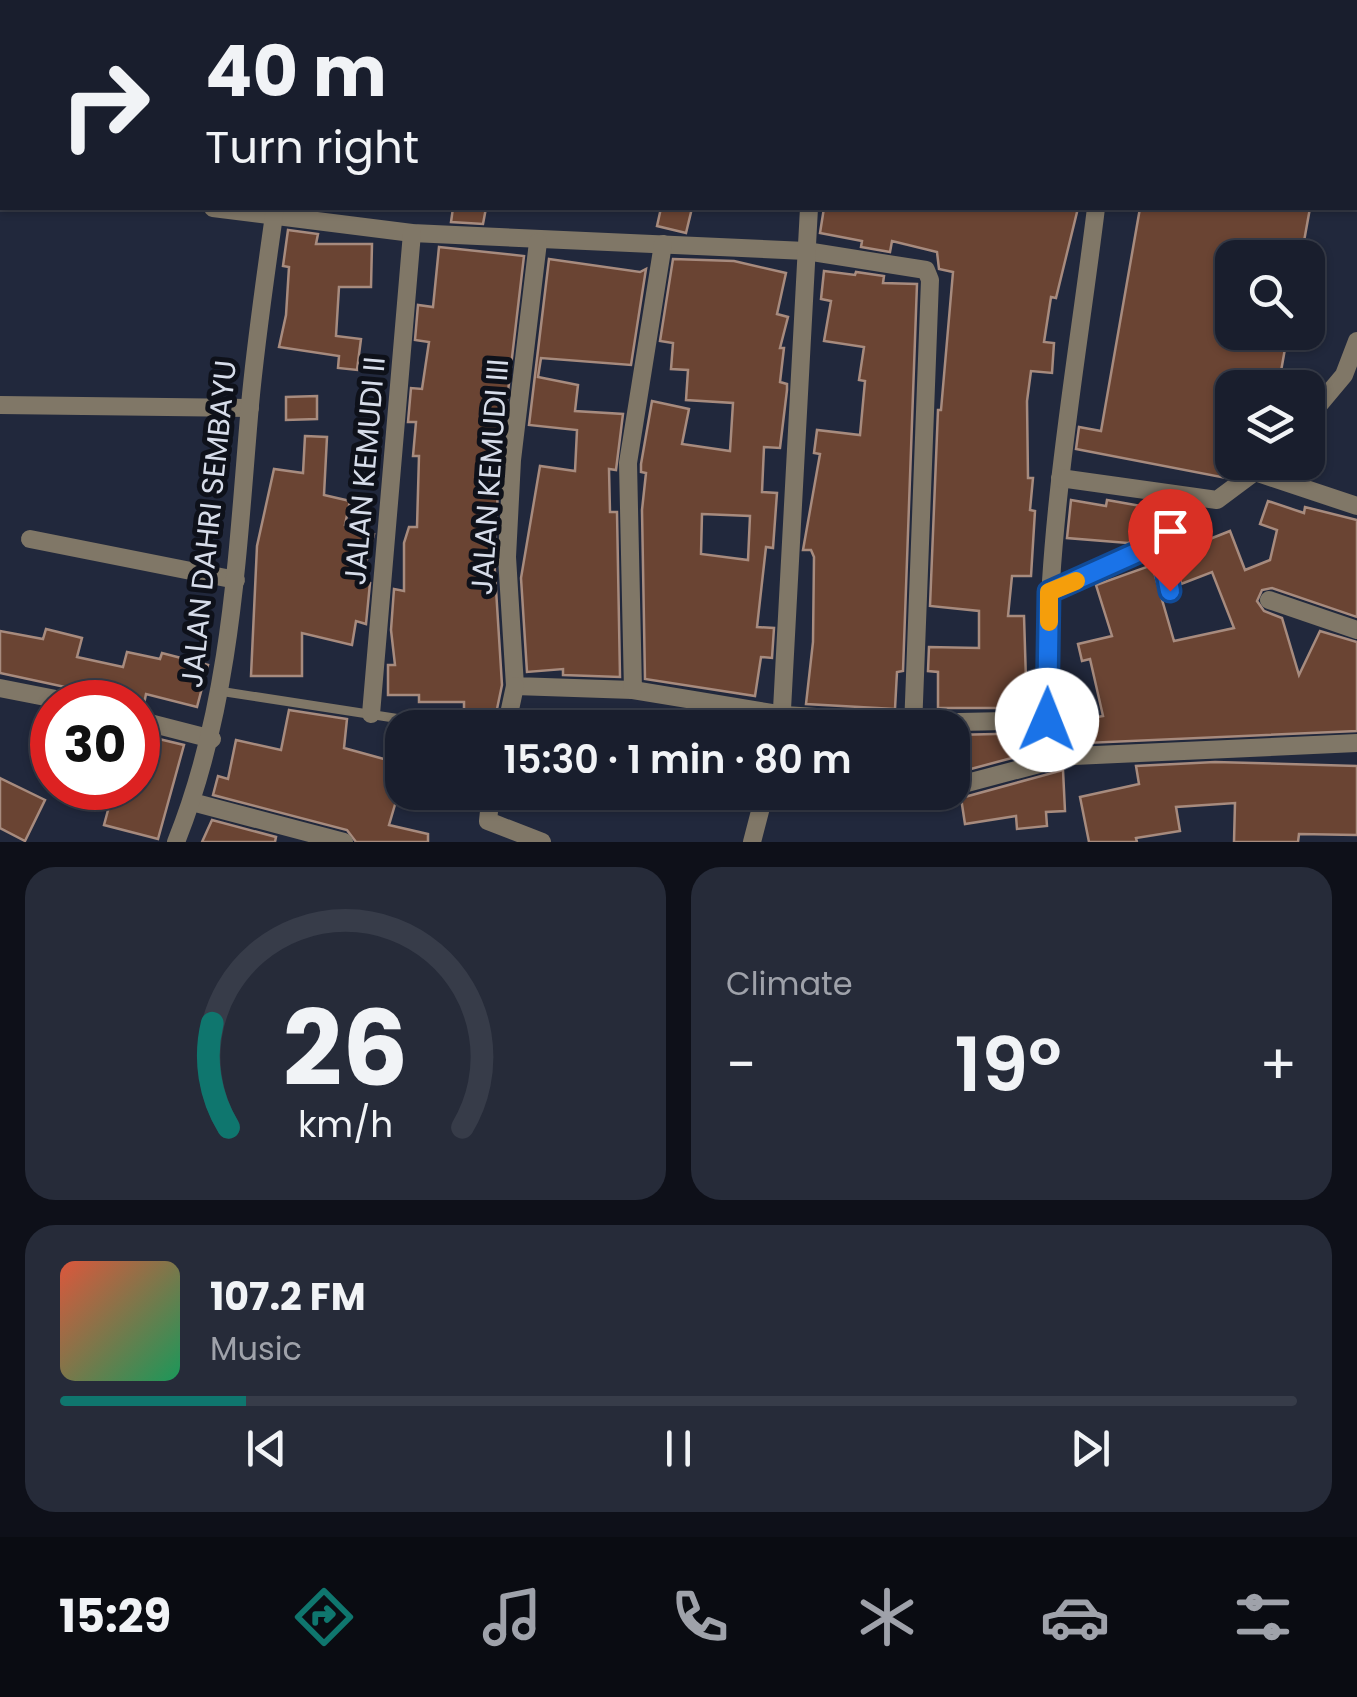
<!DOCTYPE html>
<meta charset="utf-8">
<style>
:root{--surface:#191e2d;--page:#262b39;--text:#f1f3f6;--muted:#9fa2aa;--line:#373c49;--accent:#0f766e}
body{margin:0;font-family:Poppins,sans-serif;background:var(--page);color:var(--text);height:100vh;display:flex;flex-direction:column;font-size:38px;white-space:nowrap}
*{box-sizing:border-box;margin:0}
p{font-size:32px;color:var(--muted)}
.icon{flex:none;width:55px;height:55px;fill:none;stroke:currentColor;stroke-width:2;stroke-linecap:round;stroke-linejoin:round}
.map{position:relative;height:842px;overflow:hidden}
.drawer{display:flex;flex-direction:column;gap:25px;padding:25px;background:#0e1019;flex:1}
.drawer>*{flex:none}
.top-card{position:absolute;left:0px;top:0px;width:1358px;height:210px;box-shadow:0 2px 8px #0004,0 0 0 2px var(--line);background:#191e2d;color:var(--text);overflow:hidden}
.controls{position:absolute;left:1215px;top:240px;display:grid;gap:20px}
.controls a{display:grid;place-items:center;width:110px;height:110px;border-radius:20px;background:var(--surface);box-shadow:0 2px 8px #0004,0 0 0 2px var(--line);font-size:50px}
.speed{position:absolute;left:30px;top:680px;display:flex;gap:20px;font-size:50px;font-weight:700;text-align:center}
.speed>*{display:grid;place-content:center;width:130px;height:130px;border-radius:50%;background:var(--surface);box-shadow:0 2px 8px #0004,0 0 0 2px var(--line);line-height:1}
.speed .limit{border:15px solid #d22;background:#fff;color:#111}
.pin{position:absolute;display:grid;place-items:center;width:85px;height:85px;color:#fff;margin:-102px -42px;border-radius:50% 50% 50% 0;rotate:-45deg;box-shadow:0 0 10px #0007}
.pin .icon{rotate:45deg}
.me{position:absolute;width:110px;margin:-55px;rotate:1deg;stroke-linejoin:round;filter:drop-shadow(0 0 8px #0008)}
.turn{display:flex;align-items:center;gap:35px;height:210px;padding:0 40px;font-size:45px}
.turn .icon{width:130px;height:130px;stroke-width:2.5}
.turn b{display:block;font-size:70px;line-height:85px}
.big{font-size:75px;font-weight:600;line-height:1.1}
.drawer .card{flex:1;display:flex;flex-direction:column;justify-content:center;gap:15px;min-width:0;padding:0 35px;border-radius:30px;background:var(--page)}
.drawer .dial{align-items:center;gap:0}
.dial svg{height:260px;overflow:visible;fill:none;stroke:var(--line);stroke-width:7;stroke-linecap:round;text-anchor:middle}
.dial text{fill:var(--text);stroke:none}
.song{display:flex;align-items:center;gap:30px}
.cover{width:120px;height:120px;border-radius:15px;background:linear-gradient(135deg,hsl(10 70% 55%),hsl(150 70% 35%))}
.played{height:10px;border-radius:5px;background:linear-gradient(90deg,var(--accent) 15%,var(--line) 15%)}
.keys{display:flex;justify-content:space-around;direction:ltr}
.heat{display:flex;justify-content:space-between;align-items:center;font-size:55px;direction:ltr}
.drawer .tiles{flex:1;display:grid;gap:25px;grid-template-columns:1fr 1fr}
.card:last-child{grid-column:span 2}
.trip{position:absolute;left:385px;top:710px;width:585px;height:100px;border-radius:30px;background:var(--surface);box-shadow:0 2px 8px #0004,0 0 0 2px var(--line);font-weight:600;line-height:100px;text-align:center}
.tabs{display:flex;height:160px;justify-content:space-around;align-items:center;background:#0a0c12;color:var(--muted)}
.tabs .icon{width:70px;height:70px}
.tabs .selected{color:var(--accent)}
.tabs b{font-size:45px;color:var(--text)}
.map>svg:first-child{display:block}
.building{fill:#6a4433;stroke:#a78b7e;stroke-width:2.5;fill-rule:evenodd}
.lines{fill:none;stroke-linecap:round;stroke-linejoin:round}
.service{stroke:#807767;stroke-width:9}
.minor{stroke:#807767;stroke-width:18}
.route-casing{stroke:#114b97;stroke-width:25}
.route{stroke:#1a73e8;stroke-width:18}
.slow{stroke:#f59e0b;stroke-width:18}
.labels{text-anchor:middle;stroke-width:10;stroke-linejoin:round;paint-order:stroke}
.street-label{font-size:30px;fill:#d6dce9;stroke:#0e111a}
</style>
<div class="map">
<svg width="1357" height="842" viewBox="0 0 1357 842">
<rect width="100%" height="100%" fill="#21283c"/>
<g class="building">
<polygon points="453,208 486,208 483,224 451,222"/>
<polygon points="661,208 692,208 686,233 657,226"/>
<polygon points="824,208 1078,208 1056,298 1051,297 1044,342 1054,343 1052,373 1031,371 1027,401 1028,478 1033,478 1030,510 1035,511 1031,576 1012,576 1008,616 1024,616 1026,680 1034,679 1033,708 938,708 938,672 928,671 929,647 979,648 979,611 930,606 938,410 941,410 953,272 939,269 937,252 892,241 890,252 861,247 862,241 820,233"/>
<polygon points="1140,208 1310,208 1301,258 1232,258 1232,332 1288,332 1278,388 1232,388 1232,473 1226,478 1076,449 1079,427 1101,431"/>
<polygon points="288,230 318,234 316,244 372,244 371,287 339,287 336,336 361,339 357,370 338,368 339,356 279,347 286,315 289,267 283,266"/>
<polygon points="439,247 524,256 500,459 494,557 502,685 497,709 464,710 464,702 419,702 419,695 388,695 388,665 395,665 391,630 394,589 404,591 404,543 409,527 417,527 419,456 413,456 416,422 408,422 411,388 422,389 429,342 415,340 418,305 433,307"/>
<polygon points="549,259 640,272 646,269 631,365 541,358 538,377 578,385 575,411 623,414 616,470 609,469 610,512 617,512 620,677 563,675 563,669 527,672 521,578 540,466 575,471 577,430 529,425"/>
<path d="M 673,259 L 734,261 L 786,273 L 777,314 L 788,317 L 780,348 L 784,348 L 780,382 L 787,384 L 787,390 L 780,448 L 764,447 L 762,492 L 777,493 L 773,548 L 766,547 L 757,627 L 774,628 L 772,658 L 761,657 L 755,696 L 645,679 L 642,510 L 646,473 L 641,472 L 641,464 L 652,401 L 689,409 L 682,444 L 730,451 L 733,403 L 686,400 L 688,370 L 671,369 L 673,343 L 660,341 ZM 702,514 L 750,516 L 748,560 L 701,554 Z"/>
<polygon points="824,271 855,275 856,272 884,276 883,283 917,284 903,671 897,672 895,709 806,704 813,642 814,557 811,550 803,550 820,454 814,453 817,430 860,435 865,381 859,380 864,347 824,341 831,301 821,299"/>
<polygon points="317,396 317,419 286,420 286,397"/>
<polygon points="305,436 327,437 324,495 350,501 345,525 374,534 361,581 370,583 366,624 356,621 352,645 302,633 302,676 251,676 257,546 274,469 303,473"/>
<polygon points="1071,500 1106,506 1107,500 1186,514 1182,550 1230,531 1245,570 1270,560 1277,530 1260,524 1268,501 1304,513 1305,507 1357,520 1357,617 1272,588 1262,590 1257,601 1264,611 1282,618 1299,675 1320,631 1357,642 1357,731 1086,743 1082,720 1103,716 1090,659 1082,661 1078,644 1112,636 1096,585 1152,565 1174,641 1234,628 1212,572 1181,584 1176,557 1190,552 1174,550 1171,539 1158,532 1128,543 1067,538"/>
<polygon points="46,629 82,638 77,657 123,667 127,652 160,659 162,653 208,665 197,707 146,694 144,704 0,673 0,631 43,639"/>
<polygon points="289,710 347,719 344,748 402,764 402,792 399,791 389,825 428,834 428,842 356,842 347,830 213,795 218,776 228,779 236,740 281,750"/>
<polygon points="1035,733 1038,751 952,774 952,735"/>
<polygon points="138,734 184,745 158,839 104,825 114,788 138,788"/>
<polygon points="1215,762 1357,766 1357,835 1299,834 1298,842 1234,842 1235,803 1176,807 1180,831 1136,838 1137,842 1089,842 1080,797 1139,784 1136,766"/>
<polygon points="1063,770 1065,811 1046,812 1047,826 1017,829 1016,816 965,824 961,798"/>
<polygon points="0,778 45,800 25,841 0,828"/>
<polygon points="212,820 276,837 275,842 202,842"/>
</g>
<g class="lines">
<polyline class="service" points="219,691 420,722"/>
<g class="minor">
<polyline points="305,2 305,0"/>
<polyline points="824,2 825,0"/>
<polyline points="1125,2 1125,0"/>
<polyline points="1283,2 1283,0"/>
<polyline points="0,6 2,6"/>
<polyline points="1355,92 1357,92"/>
<polyline points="1355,111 1357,119"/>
<polyline points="0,171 2,171"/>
<polyline points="213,208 412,233 806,251 926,270 930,280 913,728"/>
<path d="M 1096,208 C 1078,355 1051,501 1048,650 C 1047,684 1042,724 1052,757 L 1357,743"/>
<polyline points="538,242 512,460 507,557 515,686 633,690 784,715 913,723 1047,720"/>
<polyline points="0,405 250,408"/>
<polyline points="1308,418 1344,375 1357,341"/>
<polyline points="1258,473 1357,506"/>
<polyline points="1060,478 1217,500 1268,462"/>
<polyline points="30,539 236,580"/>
<polyline points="1049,592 1156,544 1161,547 1170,591"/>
<polyline points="1269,600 1357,630"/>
<polyline points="0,688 71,702"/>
<polyline points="633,690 628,463 663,244"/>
<polyline points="371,714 412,233"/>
<polyline points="138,720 212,739"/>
<polyline points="506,728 515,686"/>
<polyline points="781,728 809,208"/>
<polyline points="952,787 1058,759"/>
<polyline points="491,792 488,821 542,842"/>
<polyline points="913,792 913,797 930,792"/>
<polyline points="192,802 344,842"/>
<path d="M 176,842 C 232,703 237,553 250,405 C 256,339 266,273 275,208"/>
<polyline points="752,842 765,792"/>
</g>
</g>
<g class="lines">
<g class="route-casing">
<polyline id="route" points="1047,720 1049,592 1156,544 1161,546 1170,591"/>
</g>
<use href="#route" class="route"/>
<polyline class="slow" points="1049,622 1049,592 1076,581"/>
</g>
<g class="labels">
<g class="street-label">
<text transform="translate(365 471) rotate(-85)" y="10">JALAN KEMUDI II</text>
<text transform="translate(490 477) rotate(-86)" y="10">JALAN KEMUDI III</text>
<text transform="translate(209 524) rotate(-84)" y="10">JALAN DAHRI SEMBAYU</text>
</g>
</g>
</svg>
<div class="controls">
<a><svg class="icon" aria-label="search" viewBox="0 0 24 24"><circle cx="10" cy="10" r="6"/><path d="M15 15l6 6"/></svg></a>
<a><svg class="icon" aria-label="layers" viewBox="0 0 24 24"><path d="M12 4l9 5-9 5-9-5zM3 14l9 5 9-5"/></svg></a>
</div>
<div class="speed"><div class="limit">30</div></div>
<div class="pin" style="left:1170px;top:591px;background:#d93025"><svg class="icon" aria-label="arrive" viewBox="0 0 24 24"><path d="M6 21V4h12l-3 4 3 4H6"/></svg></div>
<svg class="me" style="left:1047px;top:720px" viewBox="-20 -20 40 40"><circle r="19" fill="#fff"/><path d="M0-13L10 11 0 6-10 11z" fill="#1a73e8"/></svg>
<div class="trip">15:30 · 1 min · 80 m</div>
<div class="top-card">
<div class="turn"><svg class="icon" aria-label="right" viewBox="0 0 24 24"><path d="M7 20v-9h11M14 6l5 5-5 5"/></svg><div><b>40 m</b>Turn right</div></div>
</div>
</div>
<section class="drawer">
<div class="tiles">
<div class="card dial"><svg viewBox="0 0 100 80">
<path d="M14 69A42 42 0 1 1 86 69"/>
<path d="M14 69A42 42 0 0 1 9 37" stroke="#0f766e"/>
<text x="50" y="56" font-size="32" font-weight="700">26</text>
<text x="50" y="72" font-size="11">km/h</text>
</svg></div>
<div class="card"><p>Climate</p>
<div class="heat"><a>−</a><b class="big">19°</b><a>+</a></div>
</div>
<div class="card">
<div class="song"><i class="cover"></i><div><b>107.2 FM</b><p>Music</p></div></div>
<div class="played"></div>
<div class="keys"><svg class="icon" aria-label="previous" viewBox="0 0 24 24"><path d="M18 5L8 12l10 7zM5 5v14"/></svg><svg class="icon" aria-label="pause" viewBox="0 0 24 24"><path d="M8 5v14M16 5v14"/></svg><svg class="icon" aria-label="next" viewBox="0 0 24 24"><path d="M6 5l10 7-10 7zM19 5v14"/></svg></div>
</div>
</div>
</section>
<nav class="tabs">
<b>15:29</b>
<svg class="icon selected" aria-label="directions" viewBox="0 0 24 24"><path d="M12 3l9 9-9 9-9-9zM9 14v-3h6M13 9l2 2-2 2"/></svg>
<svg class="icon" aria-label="music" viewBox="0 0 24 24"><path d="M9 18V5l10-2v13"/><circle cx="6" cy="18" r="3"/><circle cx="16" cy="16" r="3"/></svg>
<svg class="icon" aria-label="phone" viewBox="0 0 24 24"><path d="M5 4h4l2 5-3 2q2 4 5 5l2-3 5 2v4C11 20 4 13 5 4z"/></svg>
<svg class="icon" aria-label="climate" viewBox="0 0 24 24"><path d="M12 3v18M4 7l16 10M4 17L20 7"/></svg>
<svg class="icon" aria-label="car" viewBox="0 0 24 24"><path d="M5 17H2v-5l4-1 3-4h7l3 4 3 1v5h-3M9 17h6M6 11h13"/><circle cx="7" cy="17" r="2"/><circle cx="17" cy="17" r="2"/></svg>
<svg class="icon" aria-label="filters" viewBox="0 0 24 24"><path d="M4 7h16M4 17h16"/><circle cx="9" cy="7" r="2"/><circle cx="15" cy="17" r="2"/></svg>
</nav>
